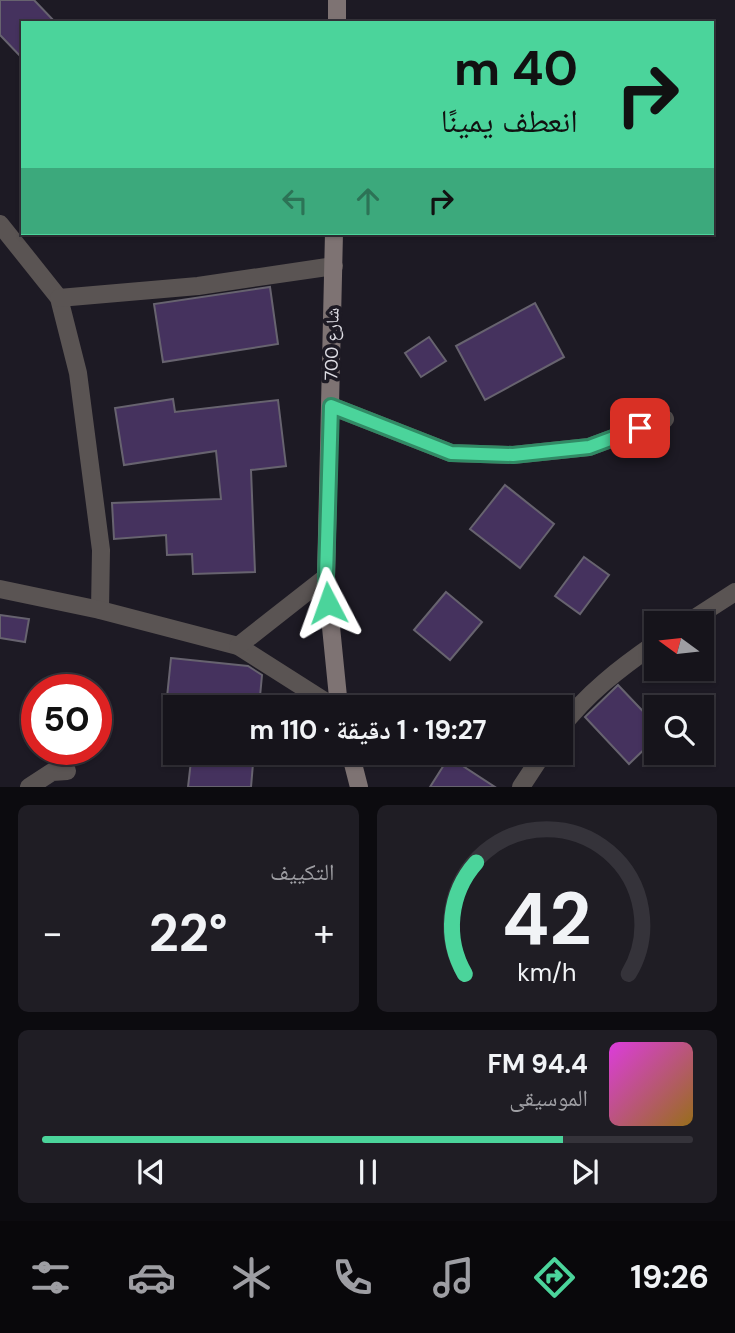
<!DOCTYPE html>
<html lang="ar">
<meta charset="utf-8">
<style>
:root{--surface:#16141b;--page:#1f1d24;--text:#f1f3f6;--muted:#9e9ea3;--line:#35333a;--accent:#4bd49b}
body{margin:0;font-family:"DM Sans","Noto Naskh Arabic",sans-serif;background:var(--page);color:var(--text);direction:rtl;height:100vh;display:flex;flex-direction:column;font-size:26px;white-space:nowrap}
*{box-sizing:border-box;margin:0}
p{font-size:23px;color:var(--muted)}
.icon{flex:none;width:38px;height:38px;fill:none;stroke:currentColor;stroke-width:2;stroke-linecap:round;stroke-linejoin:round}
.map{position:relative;height:787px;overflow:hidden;direction:ltr}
.details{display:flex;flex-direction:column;gap:18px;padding:18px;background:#0c0b0f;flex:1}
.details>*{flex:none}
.guide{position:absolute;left:21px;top:21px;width:693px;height:214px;border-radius:0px;box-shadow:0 2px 5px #0004,0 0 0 2px var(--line);direction:rtl;background:#4bd49b;color:#111;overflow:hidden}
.needle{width:46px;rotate:285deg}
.tools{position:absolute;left:644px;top:611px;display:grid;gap:14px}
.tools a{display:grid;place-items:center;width:70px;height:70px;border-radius:0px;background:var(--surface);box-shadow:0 2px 5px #0004,0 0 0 2px var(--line);font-size:35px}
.speed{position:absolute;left:21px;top:674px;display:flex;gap:14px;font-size:35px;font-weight:700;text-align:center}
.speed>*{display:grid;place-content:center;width:91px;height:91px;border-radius:50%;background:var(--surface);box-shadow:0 2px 5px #0004,0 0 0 2px var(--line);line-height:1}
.speed .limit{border:10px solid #d22;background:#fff;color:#111}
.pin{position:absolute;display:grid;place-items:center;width:60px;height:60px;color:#fff;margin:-30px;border-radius:14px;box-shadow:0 4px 10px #0006}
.me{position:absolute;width:77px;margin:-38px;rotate:356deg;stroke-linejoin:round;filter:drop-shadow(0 0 5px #0008)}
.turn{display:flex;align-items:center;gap:24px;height:147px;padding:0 21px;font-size:32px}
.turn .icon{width:91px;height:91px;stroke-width:2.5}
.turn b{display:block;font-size:49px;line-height:60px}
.lanes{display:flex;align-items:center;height:66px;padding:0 21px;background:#0003;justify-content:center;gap:35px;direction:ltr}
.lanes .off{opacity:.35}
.big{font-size:52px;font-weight:700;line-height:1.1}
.details .widget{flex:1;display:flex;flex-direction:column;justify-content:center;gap:10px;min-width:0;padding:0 24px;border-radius:10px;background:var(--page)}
.details .dial{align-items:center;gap:0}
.dial svg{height:182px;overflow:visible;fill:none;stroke:var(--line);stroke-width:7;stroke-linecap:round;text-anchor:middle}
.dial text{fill:var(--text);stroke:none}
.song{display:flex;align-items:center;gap:21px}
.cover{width:84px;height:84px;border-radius:10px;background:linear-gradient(135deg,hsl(300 70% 55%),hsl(40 70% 35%))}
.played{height:7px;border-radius:4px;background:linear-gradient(90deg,var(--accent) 80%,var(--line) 80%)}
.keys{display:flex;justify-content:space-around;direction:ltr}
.heat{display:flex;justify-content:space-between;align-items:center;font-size:38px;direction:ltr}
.details .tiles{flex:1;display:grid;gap:18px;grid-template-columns:1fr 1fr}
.widget:last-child{grid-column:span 2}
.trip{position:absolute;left:163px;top:695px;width:410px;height:70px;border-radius:0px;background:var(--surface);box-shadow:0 2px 5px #0004,0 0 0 2px var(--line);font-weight:700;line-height:70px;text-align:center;direction:rtl}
.menu{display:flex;height:112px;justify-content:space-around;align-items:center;background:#09080b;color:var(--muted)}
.menu .icon{width:49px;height:49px}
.menu .active{color:var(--accent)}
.menu b{font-size:32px;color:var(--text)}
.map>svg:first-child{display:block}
.building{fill:#45325e;stroke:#67636f;stroke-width:2}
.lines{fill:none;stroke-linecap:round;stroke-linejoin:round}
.minor{stroke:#5a5453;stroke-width:18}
.tertiary{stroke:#5a5453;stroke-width:18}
.secondary{stroke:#7e7373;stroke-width:18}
.route-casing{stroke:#318a65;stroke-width:18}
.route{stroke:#4bd49b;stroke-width:12}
.labels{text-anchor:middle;stroke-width:7;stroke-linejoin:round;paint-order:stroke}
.street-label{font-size:18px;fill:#dddce3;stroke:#1d1a24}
</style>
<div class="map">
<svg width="735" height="787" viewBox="0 0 735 787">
<rect width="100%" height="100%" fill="#1d1a24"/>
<g class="building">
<polygon points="0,0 34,0 56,23 23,23 23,59 0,35"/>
<polygon points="270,287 278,344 163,362 154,304"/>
<polygon points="535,303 564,357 485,400 456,346"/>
<polygon points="429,337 446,361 421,377 405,353"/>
<polygon points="173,399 175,412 278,400 286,466 251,470 255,572 193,574 192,554 167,555 166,535 114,539 112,503 221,499 216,451 124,465 115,408"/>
<polygon points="505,485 554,524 520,568 470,529"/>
<polygon points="584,557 609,575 580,614 555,596"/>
<polygon points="446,592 482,622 450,660 414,630"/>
<polygon points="0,615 29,619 25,642 0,638"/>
<polygon points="171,658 248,666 262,675 259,707 166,707"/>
<polygon points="618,685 656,725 656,738 629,764 585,717"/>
<polygon points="192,752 254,752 251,787 188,787"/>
<polygon points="449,757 495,787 430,787"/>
</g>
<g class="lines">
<g class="minor">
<polyline points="0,224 59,298 78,373 101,550 100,610"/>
<polyline points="59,298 198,286 334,266"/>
<polyline points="331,406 451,453 513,455 589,447 665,419"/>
<polyline points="687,623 735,592"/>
<path d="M 560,729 C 586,694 620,668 656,643"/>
<polyline points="29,787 52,772 67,771"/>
<polyline points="521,787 544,752"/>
</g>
<g class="tertiary">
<polyline points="0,589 100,610 238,646 334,707"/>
<polyline points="238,646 326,577"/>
</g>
<g class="secondary">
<polyline points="337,23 337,0"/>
<polyline points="334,233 326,577 339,707"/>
<polyline points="350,752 359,787"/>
</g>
</g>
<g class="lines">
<g class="route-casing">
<polyline id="route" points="328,603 326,577 331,406 451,453 513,455 589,447 640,428"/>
</g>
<use href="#route" class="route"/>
</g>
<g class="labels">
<g class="street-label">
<text transform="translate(332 344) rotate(-89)" y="6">شارع 700</text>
</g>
</g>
</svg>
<div class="tools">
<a><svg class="needle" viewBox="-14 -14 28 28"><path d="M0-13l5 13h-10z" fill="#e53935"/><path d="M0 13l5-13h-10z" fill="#9e9ea3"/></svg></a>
<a><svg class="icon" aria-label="search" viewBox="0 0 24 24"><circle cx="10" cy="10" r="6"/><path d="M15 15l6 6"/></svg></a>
</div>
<div class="speed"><div class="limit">50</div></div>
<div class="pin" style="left:640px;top:428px;background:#d93025"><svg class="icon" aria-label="arrive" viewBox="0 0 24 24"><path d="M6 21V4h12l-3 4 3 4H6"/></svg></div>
<svg class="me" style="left:328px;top:603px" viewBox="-20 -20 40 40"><path d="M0-17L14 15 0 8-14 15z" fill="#4bd49b" stroke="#fff" stroke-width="4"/></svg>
<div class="trip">19:27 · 1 دقيقة · 110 m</div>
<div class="guide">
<div class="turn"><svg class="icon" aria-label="right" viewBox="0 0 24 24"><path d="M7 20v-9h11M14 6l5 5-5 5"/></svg><div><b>40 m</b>انعطف يمينًا</div></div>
<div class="lanes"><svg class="icon off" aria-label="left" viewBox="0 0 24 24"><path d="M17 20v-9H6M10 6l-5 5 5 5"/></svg><svg class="icon off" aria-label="ahead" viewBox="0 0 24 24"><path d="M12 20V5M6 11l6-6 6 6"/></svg><svg class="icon" aria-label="right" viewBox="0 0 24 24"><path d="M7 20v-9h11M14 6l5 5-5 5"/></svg></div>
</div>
</div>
<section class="details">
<div class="tiles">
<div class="widget dial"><svg viewBox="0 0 100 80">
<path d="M14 69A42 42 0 1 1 86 69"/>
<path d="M14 69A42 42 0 0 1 19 20" stroke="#4bd49b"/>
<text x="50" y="56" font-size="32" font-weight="700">42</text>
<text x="50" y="72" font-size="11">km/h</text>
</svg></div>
<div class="widget"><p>التكييف</p>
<div class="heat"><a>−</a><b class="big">22°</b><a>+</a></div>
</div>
<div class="widget">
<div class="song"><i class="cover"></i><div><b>94.4 FM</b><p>الموسيقى</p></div></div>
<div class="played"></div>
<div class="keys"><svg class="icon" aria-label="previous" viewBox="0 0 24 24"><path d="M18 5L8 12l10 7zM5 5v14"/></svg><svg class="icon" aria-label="pause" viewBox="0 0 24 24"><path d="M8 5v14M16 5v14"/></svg><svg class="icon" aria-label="next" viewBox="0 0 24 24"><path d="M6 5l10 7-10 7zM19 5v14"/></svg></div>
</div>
</div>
</section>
<nav class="menu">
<b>19:26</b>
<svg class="icon active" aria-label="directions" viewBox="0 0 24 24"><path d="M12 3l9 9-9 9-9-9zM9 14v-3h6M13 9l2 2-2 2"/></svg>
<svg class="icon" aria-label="music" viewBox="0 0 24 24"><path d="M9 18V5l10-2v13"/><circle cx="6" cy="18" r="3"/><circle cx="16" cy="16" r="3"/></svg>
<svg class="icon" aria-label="phone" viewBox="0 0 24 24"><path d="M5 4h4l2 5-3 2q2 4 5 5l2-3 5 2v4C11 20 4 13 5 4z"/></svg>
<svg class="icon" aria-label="climate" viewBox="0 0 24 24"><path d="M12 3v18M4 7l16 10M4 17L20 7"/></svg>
<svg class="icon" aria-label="car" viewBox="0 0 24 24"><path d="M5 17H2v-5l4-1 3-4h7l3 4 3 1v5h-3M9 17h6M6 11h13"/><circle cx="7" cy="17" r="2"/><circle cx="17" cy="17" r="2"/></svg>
<svg class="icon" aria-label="filters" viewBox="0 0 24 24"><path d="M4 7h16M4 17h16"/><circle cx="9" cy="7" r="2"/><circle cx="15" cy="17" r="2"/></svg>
</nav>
